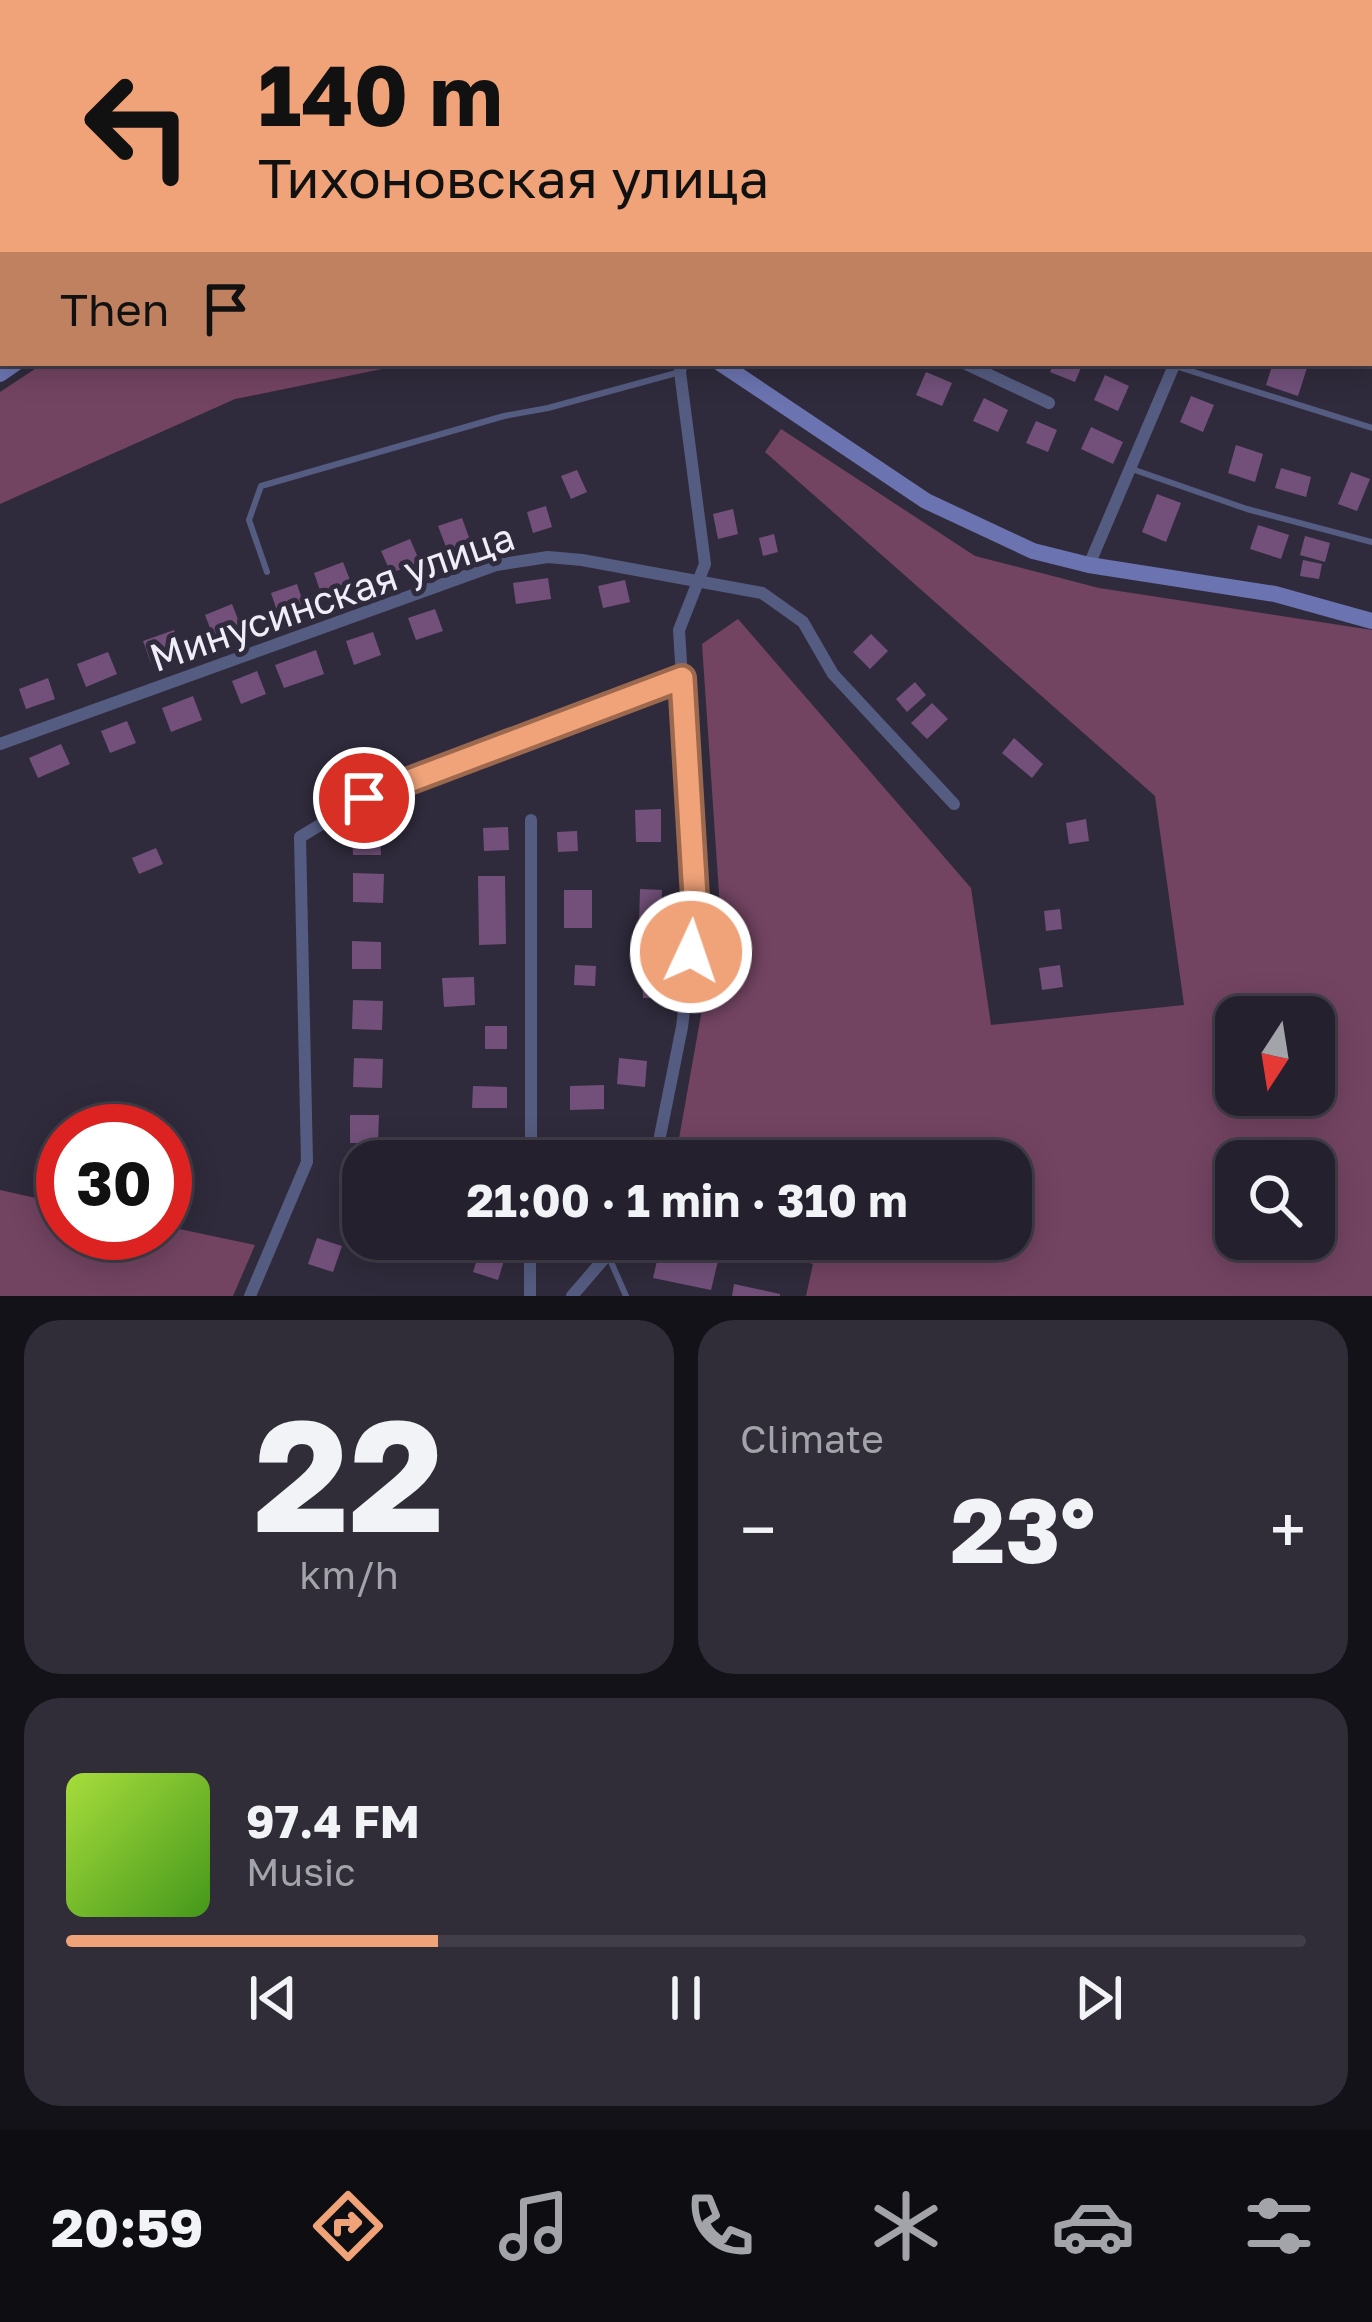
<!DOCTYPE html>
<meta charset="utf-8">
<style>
:root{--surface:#24202d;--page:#302d39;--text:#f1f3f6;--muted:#a3a3aa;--line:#413e49;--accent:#f0a279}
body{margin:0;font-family:"Golos Text",sans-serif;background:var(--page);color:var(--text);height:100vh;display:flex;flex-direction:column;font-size:45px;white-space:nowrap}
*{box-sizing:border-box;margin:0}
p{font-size:39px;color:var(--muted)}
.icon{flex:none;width:66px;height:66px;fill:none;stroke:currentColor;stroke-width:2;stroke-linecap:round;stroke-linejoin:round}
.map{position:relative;height:1296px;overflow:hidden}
.details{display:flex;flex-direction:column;gap:24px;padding:24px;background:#141219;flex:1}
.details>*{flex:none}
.banner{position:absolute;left:0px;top:0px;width:1374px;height:366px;box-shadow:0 6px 30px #0003,0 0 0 3px var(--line);background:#f0a279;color:#111;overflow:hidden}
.needle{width:78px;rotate:192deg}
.tools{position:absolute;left:1215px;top:996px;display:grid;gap:24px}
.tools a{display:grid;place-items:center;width:120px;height:120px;border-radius:24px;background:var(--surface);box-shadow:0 6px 30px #0003,0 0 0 3px var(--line);font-size:60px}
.speed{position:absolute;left:36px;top:1104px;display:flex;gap:24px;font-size:60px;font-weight:700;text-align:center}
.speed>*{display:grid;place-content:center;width:156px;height:156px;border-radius:50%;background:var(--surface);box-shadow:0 6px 30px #0003,0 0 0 3px var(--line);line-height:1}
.speed .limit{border:18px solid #d22;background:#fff;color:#111}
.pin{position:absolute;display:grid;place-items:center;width:102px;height:102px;color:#fff;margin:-51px;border:6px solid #fff;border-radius:50%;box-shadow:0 3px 12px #0007}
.me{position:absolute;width:132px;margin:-66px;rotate:3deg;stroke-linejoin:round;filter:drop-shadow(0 0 9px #0008)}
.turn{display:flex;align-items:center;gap:42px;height:252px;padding:0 60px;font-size:54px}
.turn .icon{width:156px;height:156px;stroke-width:2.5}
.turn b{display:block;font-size:84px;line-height:102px}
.then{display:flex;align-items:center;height:114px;padding:0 60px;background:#0003;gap:24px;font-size:45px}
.big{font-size:90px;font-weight:700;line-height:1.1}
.details .card{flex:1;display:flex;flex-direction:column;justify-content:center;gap:18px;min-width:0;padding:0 42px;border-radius:36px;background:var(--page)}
.details .dial{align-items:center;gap:0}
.dial b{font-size:156px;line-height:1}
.song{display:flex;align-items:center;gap:36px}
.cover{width:144px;height:144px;border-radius:18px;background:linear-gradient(135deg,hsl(80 70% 55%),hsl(100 70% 35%))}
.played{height:12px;border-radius:6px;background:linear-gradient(90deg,var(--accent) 30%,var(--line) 30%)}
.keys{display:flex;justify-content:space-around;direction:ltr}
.heat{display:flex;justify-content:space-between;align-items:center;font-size:66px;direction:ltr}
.details .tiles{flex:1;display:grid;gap:24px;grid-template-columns:1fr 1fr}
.card:last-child{grid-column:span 2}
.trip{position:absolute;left:342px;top:1140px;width:690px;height:120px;border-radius:36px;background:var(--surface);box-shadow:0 6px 30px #0003,0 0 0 3px var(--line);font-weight:700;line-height:120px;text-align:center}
.menu{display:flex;height:192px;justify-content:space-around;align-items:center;background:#0e0d12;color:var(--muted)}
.menu .icon{width:84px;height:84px}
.menu .on{color:var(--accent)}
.menu b{font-size:54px;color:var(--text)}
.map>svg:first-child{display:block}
.forest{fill:#734462;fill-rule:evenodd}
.water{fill:#011f42}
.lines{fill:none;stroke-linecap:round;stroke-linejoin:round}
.stream{stroke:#011f42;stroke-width:4.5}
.building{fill:#72507a}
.service{stroke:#555c81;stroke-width:6}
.minor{stroke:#555c81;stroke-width:12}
.secondary{stroke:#6b74b0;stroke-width:16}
.route-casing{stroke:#9c694f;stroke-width:30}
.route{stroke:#f0a279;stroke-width:21}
.labels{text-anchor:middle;stroke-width:10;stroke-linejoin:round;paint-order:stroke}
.street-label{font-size:39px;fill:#f0edf8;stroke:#302b3c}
</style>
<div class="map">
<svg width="1372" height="1296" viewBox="0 0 1372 1296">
<rect width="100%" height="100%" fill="#302b3c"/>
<g class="forest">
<polygon points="1202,0 1372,0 1372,204 1371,3"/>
<polygon points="44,363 392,363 387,368 235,399 0,504 0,392"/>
<path d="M 781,429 L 975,556 L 1099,588 L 1372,630 L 1372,1296 L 806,1296 L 813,1264 L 704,1239 L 1011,1239 L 1011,1161 L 675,1161 L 720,908 L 702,644 L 738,619 L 971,888 L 991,1025 L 1184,1005 L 1155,796 L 765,452 ZM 1314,1017 L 1314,1095 L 1236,1095 L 1236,1017 ZM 1314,1161 L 1314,1239 L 1236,1239 L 1236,1161 Z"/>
<polygon points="0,1190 63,1204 63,1233 165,1233 165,1226 255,1245 233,1296 0,1296"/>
</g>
<polygon class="water" points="503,0 724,0 502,3"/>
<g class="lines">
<polyline class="stream" points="0,293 3,291"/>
</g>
<g class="building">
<polygon points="1054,363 1083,363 1075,382 1050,372"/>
<polygon points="1273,363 1307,368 1298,396 1266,385"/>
<polygon points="926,372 952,383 942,406 916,395"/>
<polygon points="1105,375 1129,386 1118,411 1094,400"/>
<polygon points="1191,396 1214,405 1203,432 1180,422"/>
<polygon points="984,398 1008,410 998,432 973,421"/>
<polygon points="1036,421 1057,430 1048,452 1026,443"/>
<polygon points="1091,427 1123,442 1113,464 1081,449"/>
<polygon points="1236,445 1263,454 1255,482 1228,473"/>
<polygon points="1281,468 1311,477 1306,497 1275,488"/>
<polygon points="577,470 587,492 571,499 561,476"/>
<polygon points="1351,472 1370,479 1357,511 1338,504"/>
<polygon points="1157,494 1181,503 1166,542 1142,532"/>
<polygon points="546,506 552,527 533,533 527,512"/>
<polygon points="733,509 738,534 718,539 713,514"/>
<polygon points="462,518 471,543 448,552 438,526"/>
<polygon points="1258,525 1289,535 1281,559 1250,549"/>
<polygon points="774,534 778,552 763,556 759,538"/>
<polygon points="1305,536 1330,543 1325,562 1300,555"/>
<polygon points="410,539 420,562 391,573 381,551"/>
<polygon points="1303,560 1322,564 1319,579 1300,576"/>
<polygon points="343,562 353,588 323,599 314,573"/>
<polygon points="548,578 551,599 516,604 513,583"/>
<polygon points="625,580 630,602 603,608 598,586"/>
<polygon points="297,584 305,608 279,617 271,593"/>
<polygon points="232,604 241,627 214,638 205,615"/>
<polygon points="435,609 443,631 416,640 408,618"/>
<polygon points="174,630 182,652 151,663 143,641"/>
<polygon points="373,632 381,655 354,665 346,641"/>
<polygon points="871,634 888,651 870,669 853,652"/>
<polygon points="316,650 324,674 284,688 275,665"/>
<polygon points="108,652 117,674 86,687 77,664"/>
<polygon points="257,671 266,694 241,704 232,681"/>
<polygon points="48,678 55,699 26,709 19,689"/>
<polygon points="915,682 926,695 907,712 896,699"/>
<polygon points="193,696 202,720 171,732 162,708"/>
<polygon points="932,703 948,719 927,739 911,723"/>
<polygon points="127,721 136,743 110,753 101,731"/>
<polygon points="1014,738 1043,764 1032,778 1002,753"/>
<polygon points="61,744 70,764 38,778 29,758"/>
<polygon points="661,809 661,842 636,842 635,810"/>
<polygon points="1086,819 1089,841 1069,844 1066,823"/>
<polygon points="508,827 509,850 484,851 483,828"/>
<polygon points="352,828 380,828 381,855 353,855"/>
<polygon points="577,831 578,851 558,852 557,832"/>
<polygon points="156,848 163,864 139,874 132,858"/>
<polygon points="353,873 384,874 383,903 353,902"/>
<polygon points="478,876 505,876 506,944 479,945"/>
<polygon points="640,889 662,890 661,924 639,924"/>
<rect x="564" y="890" width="28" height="38"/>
<polygon points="1060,909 1062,929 1046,931 1044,911"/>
<polygon points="352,941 381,942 381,969 352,969"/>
<polygon points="575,965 596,966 595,986 574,985"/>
<polygon points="1060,965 1063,987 1042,990 1039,968"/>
<polygon points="642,976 664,976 664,998 643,998"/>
<polygon points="474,977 475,1005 444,1007 442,978"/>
<polygon points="353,1000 383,1001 382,1030 352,1029"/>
<rect x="485" y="1026" width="22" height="23"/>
<polygon points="354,1058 383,1059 382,1088 353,1087"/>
<polygon points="619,1058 647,1061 645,1087 617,1084"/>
<polygon points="604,1085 604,1109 570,1110 570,1086"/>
<polygon points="473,1086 507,1087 507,1108 472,1108"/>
<polygon points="350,1115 379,1115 378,1143 350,1143"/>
<rect x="478" y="1149" width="28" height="12"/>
<polygon points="604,1151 604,1161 566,1161 566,1152"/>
<polygon points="349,1161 363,1161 363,1189 348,1189"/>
<polygon points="317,1238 342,1246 333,1272 308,1264"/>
<polygon points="571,1239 602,1239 586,1260 567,1244"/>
<polygon points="482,1243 507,1251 498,1280 473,1272"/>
<polygon points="660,1248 718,1261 711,1290 653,1278"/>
<polygon points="734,1284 780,1294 780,1296 732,1296"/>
</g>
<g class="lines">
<g class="service">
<polyline points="1175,366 1372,428"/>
<polyline points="1129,468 1247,509 1372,542"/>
<polyline points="267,572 249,520 261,486 504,416 548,408 680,372"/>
<polyline points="608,1255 626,1296"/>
</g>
<g class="minor">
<polyline points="964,363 1049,403"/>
<polyline points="1089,565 1175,363"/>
<polyline points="0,744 496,565 548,557 582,560 762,593 803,622 833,674 954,804"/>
<polyline points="531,820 531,1161"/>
<polyline points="655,1161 682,1027 696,914 682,678"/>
<polyline points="250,1296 307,1162 300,837 365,798 682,678 679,630 705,564 680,372 682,363"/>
<polyline points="530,1296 530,1239"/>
<polyline points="572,1296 621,1239"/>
</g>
<g class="secondary">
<polyline points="720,363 926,501 1033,551 1089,565 1275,594 1372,621"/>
<polyline points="0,374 16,363"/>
</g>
</g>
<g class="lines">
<g class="route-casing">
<polyline id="route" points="364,798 682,678 696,914 691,952"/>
</g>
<use href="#route" class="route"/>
</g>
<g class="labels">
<g class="street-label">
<text transform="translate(332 597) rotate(-19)" y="14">Минусинская улица</text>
</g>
</g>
</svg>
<div class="tools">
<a><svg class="needle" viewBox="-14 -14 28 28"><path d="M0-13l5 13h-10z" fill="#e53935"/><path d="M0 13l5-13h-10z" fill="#a3a3aa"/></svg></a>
<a><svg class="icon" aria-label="search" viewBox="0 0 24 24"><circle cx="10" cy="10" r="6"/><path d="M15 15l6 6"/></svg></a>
</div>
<div class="speed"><div class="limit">30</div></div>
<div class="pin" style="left:364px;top:798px;background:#d93025"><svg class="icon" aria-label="arrive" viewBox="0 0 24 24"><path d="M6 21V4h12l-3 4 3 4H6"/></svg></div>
<svg class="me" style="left:691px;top:952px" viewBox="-20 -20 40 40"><circle r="17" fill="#f0a279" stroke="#fff" stroke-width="3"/><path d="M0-11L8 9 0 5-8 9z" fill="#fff"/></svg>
<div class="trip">21:00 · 1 min · 310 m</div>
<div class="banner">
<div class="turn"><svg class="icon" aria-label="left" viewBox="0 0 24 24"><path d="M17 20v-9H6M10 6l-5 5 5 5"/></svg><div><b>140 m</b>Тихоновская улица</div></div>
<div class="then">Then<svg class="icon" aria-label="arrive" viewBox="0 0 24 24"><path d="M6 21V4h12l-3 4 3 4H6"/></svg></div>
</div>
</div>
<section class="details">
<div class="tiles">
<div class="card dial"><b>22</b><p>km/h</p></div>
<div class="card"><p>Climate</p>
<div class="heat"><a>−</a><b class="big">23°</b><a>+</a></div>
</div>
<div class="card">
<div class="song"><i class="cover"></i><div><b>97.4 FM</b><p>Music</p></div></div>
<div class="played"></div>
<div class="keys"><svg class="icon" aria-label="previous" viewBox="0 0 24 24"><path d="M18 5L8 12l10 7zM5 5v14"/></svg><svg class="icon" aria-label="pause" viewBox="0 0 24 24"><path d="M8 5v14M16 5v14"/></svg><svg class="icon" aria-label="next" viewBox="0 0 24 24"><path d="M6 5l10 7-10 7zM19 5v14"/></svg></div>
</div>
</div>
</section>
<nav class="menu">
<b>20:59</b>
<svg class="icon on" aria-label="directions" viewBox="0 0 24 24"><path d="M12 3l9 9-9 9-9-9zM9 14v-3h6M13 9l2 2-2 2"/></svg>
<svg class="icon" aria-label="music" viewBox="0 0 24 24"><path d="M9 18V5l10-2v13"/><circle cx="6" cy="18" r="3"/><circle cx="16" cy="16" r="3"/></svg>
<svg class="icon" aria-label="phone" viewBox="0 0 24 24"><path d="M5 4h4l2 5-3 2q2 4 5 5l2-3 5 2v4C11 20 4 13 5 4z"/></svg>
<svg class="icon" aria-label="climate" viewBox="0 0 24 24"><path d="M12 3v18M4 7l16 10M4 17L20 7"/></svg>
<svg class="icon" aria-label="car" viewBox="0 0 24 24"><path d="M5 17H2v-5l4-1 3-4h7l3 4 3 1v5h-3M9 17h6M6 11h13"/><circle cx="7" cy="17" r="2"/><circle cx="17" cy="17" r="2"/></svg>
<svg class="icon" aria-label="filters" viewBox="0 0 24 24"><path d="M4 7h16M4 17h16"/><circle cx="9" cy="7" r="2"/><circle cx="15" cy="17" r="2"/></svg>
</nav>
